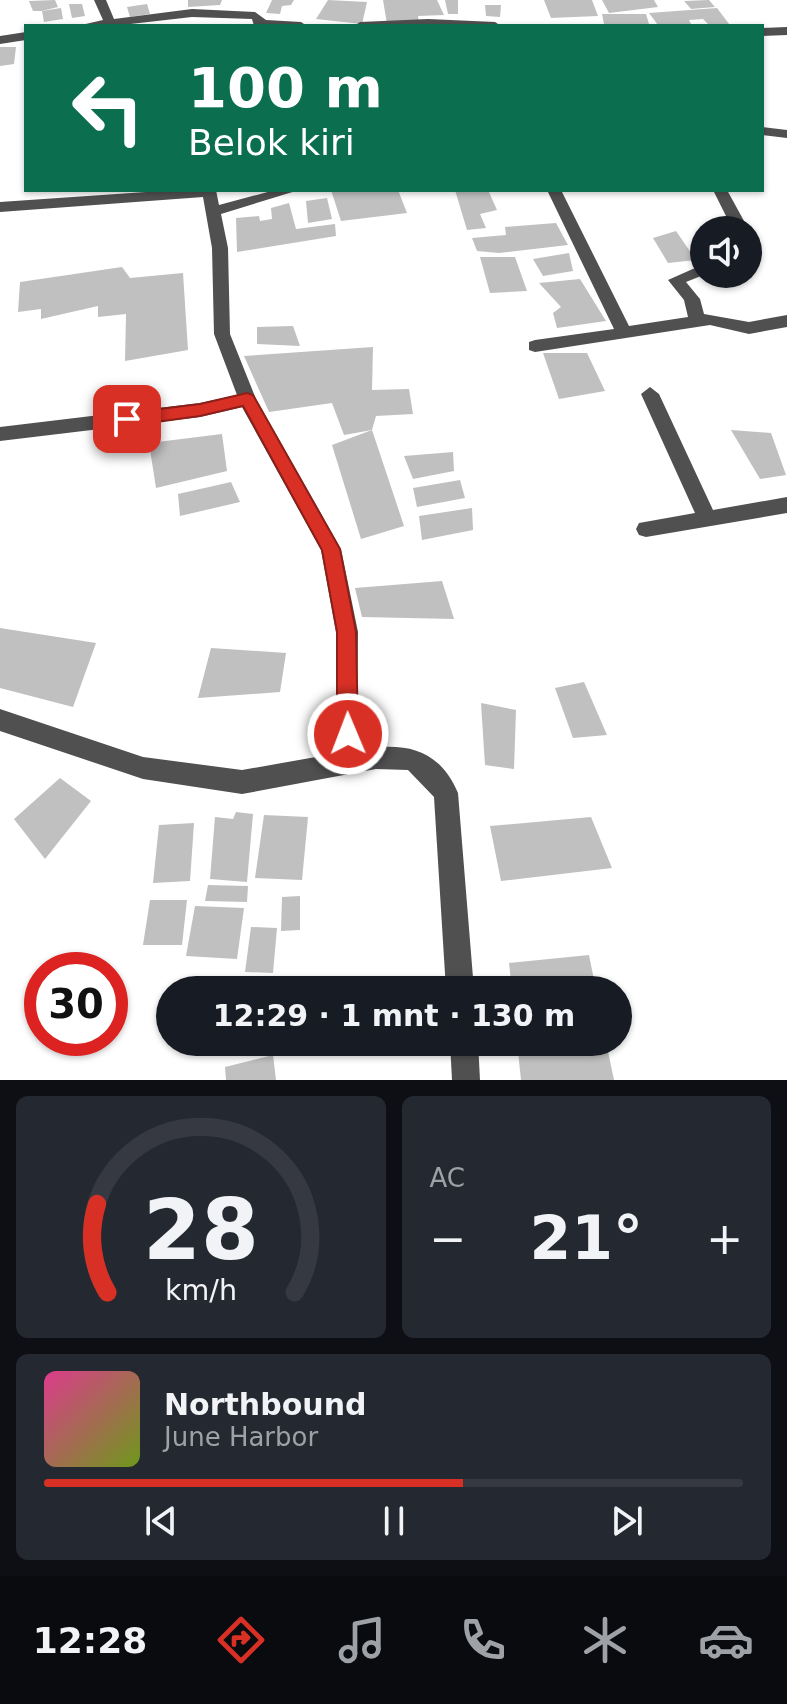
<!DOCTYPE html>
<html lang="id">
<meta charset="utf-8">
<style>
:root{--surface:#171b24;--page:#242831;--text:#f1f3f6;--muted:#9ea1a6;--line:#363941;--accent:#d93025}
body{margin:0;font-family:"DejaVu Sans",sans-serif;background:var(--page);color:var(--text);height:100vh;display:flex;flex-direction:column;font-size:30px;white-space:nowrap}
*{box-sizing:border-box;margin:0}
p{font-size:26px;color:var(--muted)}
.icon{flex:none;width:44px;height:44px;fill:none;stroke:currentColor;stroke-width:2;stroke-linecap:round;stroke-linejoin:round}
.map{position:relative;height:1080px;overflow:hidden}
.panel{display:flex;flex-direction:column;gap:16px;padding:16px;background:#0d0f14;flex:1}
.panel>*{flex:none}
.hud{position:absolute;left:24px;top:24px;width:740px;height:168px;border-radius:0px;box-shadow:0 2px 6px #0004;background:#0b6e4f;color:#fff;overflow:hidden}
.fabs{position:absolute;left:690px;top:216px;display:grid;gap:16px}
.fabs a{display:grid;place-items:center;width:72px;height:72px;border-radius:50%;background:var(--surface);box-shadow:0 2px 6px #0004;font-size:40px}
.speed{position:absolute;left:24px;top:952px;display:flex;gap:16px;font-size:40px;font-weight:700;text-align:center}
.speed>*{display:grid;place-content:center;width:104px;height:104px;border-radius:50%;background:var(--surface);box-shadow:0 2px 6px #0004;line-height:1}
.speed .limit{border:12px solid #d22;background:#fff;color:#111}
.pin{position:absolute;display:grid;place-items:center;width:68px;height:68px;color:#fff;margin:-34px;border-radius:16px;box-shadow:0 4px 12px #0006}
.me{position:absolute;width:88px;margin:-44px;rotate:359deg;stroke-linejoin:round;filter:drop-shadow(0 0 6px #0008)}
.turn{display:flex;align-items:center;gap:28px;height:168px;padding:0 32px;font-size:36px}
.turn .icon{width:104px;height:104px;stroke-width:2.5}
.turn b{display:block;font-size:56px;line-height:68px}
.big{font-size:60px;font-weight:700;line-height:1.1}
.panel .card{flex:1;display:flex;flex-direction:column;justify-content:center;gap:12px;min-width:0;padding:0 28px;border-radius:12px;background:var(--page)}
.panel .dial{align-items:center;gap:0}
.dial svg{height:208px;overflow:visible;fill:none;stroke:var(--line);stroke-width:7;stroke-linecap:round;text-anchor:middle}
.dial text{fill:var(--text);stroke:none}
.song{display:flex;align-items:center;gap:24px}
.cover{width:96px;height:96px;border-radius:12px;background:linear-gradient(135deg,hsl(330 70% 55%),hsl(80 70% 35%))}
.played{height:8px;border-radius:4px;background:linear-gradient(90deg,var(--accent) 60%,var(--line) 60%)}
.keys{display:flex;justify-content:space-around;direction:ltr}
.heat{display:flex;justify-content:space-between;align-items:center;font-size:44px;direction:ltr}
.panel .tiles{flex:1;display:grid;gap:16px;grid-template-columns:1fr 1fr}
.card:last-child{grid-column:span 2}
.trip{position:absolute;left:156px;top:976px;width:476px;height:80px;border-radius:40px;background:var(--surface);box-shadow:0 2px 6px #0004;font-weight:700;line-height:80px;text-align:center}
.dock{display:flex;height:128px;justify-content:space-around;align-items:center;background:#090b0e;color:var(--muted)}
.dock .icon{width:56px;height:56px}
.dock .on{color:var(--accent)}
.dock b{font-size:36px;color:var(--text)}
.map>svg:first-child{display:block}
.building{fill:#c0c0c0}
.lines{fill:none;stroke-linecap:round;stroke-linejoin:round}
.minor{fill:#505050;fill-rule:evenodd}
.route{fill:#d93025;stroke:#8d1f18;stroke-width:2}
</style>
<div class="map">
<svg width="787" height="1080" viewBox="0 0 787 1080">
<rect width="100%" height="100%" fill="#fff"/>
<g class="building">
<polygon points="55,0 58,7 42,11 33,11 29,1"/>
<polygon points="188,0 222,0 220,5 188,7"/>
<polygon points="272,0 294,0 291,5 282,6 280,14 266,13"/>
<polygon points="328,0 367,2 362,24 316,19"/>
<polygon points="383,0 437,0 444,15 418,16 419,22 387,24"/>
<polygon points="445,0 458,0 458,14 448,14"/>
<polygon points="544,0 592,0 598,16 551,18"/>
<polygon points="602,0 654,0 658,7 609,13"/>
<polygon points="709,0 715,7 691,9 684,1"/>
<polygon points="69,4 82,4 85,16 72,18"/>
<polygon points="147,4 150,14 130,17 127,7"/>
<polygon points="485,5 501,5 500,17 486,16"/>
<polygon points="61,8 63,19 44,22 42,11"/>
<polygon points="717,8 729,24 708,24 703,19 689,20 691,24 658,25 649,13"/>
<polygon points="602,14 646,14 649,24 604,24"/>
<polygon points="0,47 16,47 14,64 0,66"/>
<polygon points="331,190 398,190 407,213 341,221"/>
<polygon points="455,190 488,190 497,210 480,214 486,228 467,230"/>
<polygon points="327,198 332,219 308,223 306,201"/>
<polygon points="289,203 296,229 335,224 336,236 237,252 236,218 259,216 260,221 272,219 271,208"/>
<polygon points="556,223 568,245 499,253 477,251 472,238 506,235 505,227"/>
<polygon points="676,231 696,260 668,263 653,238"/>
<polygon points="569,253 573,271 543,276 533,259"/>
<polygon points="480,257 515,257 527,291 490,293"/>
<polygon points="122,267 130,278 183,273 188,350 125,361 126,314 98,317 98,306 41,319 41,309 18,312 20,282"/>
<polygon points="580,279 606,321 557,328 553,313 561,307 539,283"/>
<polygon points="293,326 300,346 257,344 257,327"/>
<polygon points="373,347 372,390 409,389 413,414 376,416 372,430 344,435 332,403 269,412 244,356"/>
<polygon points="543,353 587,353 605,391 559,399"/>
<polygon points="372,430 404,526 361,539 332,445"/>
<polygon points="731,430 771,433 786,475 760,479"/>
<polygon points="222,434 227,471 156,488 149,443"/>
<polygon points="453,452 454,471 413,479 404,456"/>
<polygon points="460,480 465,498 417,507 413,488"/>
<polygon points="231,482 240,502 180,516 178,494"/>
<polygon points="472,508 473,530 422,540 419,516"/>
<polygon points="442,581 454,619 362,617 355,588"/>
<polygon points="0,628 96,643 73,707 0,688"/>
<polygon points="211,648 286,653 280,692 198,698"/>
<polygon points="584,682 607,735 573,738 555,688"/>
<polygon points="481,703 516,710 514,769 485,765"/>
<polygon points="60,778 91,801 45,859 14,819"/>
<polygon points="236,812 253,814 247,882 210,879 215,817 233,819"/>
<polygon points="264,815 308,817 302,880 255,878"/>
<polygon points="591,817 612,868 501,881 490,826"/>
<polygon points="194,823 190,881 153,883 159,825"/>
<polygon points="208,885 248,886 247,902 205,901"/>
<polygon points="300,896 300,930 281,931 282,897"/>
<polygon points="150,900 187,900 182,945 143,945"/>
<polygon points="195,906 244,908 237,959 186,956"/>
<polygon points="251,927 277,928 273,973 245,972"/>
<polygon points="589,955 596,990 512,990 509,963"/>
<polygon points="417,976 419,990 329,990 328,982"/>
<polygon points="517,1042 606,1042 614,1080 521,1080"/>
<polygon points="273,1055 276,1080 226,1080 225,1067"/>
</g>
<g class="lines">
<g class="minor">
<polygon points="94,0 106,0 114,19 192,9 255,12 266,20 301,22 307,26 254,26 252,19 192,17 113,26 77,26 103,20"/>
<polygon points="428,19 495,22 501,26 354,26 360,22"/>
<polygon points="787,27 787,35 762,36 762,28"/>
<polygon points="26,32 26,40 0,44 0,36"/>
<polygon points="762,127 787,130 787,138 762,135"/>
<path d="M 175,190 L 216,190 L 219,205 L 275,190 L 299,190 L 221,214 L 228,248 L 230,334 L 256,399 L 341,549 L 358,632 L 357,750 C 402,742 438,746 458,793 L 474,990 L 446,990 L 434,797 L 408,770 L 376,769 L 242,794 L 143,779 L 0,731 L 0,709 L 143,757 L 242,770 L 333,754 L 336,734 L 336,632 L 321,550 L 242,407 L 200,417 L 0,441 L 0,427 L 200,403 L 237,395 L 214,334 L 212,248 L 203,197 L 0,212 L 0,202 Z"/>
<polygon points="547,190 561,190 629,326 688,317 684,300 668,280 704,264 706,274 686,282 700,299 704,314 749,322 787,315 787,327 749,334 710,325 535,352 529,350 529,342 535,340 614,329"/>
<polygon points="713,190 727,190 749,230 748,231 733,230"/>
<polygon points="748,239 753,241 761,253 758,257 748,257"/>
<polygon points="650,387 659,394 713,510 787,497 787,513 646,537 639,535 636,529 639,523 695,513 641,394"/>
<polygon points="450,1042 478,1042 480,1080 452,1080"/>
</g>
</g>
<polygon class="route" points="247,393 253,395 340,549 356,632 358,734 355,741 348,744 340,741 337,734 337,632 322,550 243,406 200,416 127,426 119,419 127,413 200,404"/>
</svg>
<div class="fabs">
<a><svg class="icon" aria-label="sound" viewBox="0 0 24 24"><path d="M4 9h4l5-4v14l-5-4H4zM17 9q2 3 0 6"/></svg></a>
</div>
<div class="speed"><div class="limit">30</div></div>
<div class="pin" style="left:127px;top:419px;background:#d93025"><svg class="icon" aria-label="arrive" viewBox="0 0 24 24"><path d="M6 21V4h12l-3 4 3 4H6"/></svg></div>
<svg class="me" style="left:348px;top:734px" viewBox="-20 -20 40 40"><circle r="17" fill="#d93025" stroke="#fff" stroke-width="3"/><path d="M0-11L8 9 0 5-8 9z" fill="#fff"/></svg>
<div class="trip">12:29 · 1 mnt · 130 m</div>
<div class="hud">
<div class="turn"><svg class="icon" aria-label="left" viewBox="0 0 24 24"><path d="M17 20v-9H6M10 6l-5 5 5 5"/></svg><div><b>100 m</b>Belok kiri</div></div>
</div>
</div>
<section class="panel">
<div class="tiles">
<div class="card dial"><svg viewBox="0 0 100 80">
<path d="M14 69A42 42 0 1 1 86 69"/>
<path d="M14 69A42 42 0 0 1 10 35" stroke="#d93025"/>
<text x="50" y="56" font-size="32" font-weight="700">28</text>
<text x="50" y="72" font-size="11">km/h</text>
</svg></div>
<div class="card"><p>AC</p>
<div class="heat"><a>−</a><b class="big">21°</b><a>+</a></div>
</div>
<div class="card">
<div class="song"><i class="cover"></i><div><b>Northbound</b><p>June Harbor</p></div></div>
<div class="played"></div>
<div class="keys"><svg class="icon" aria-label="previous" viewBox="0 0 24 24"><path d="M18 5L8 12l10 7zM5 5v14"/></svg><svg class="icon" aria-label="pause" viewBox="0 0 24 24"><path d="M8 5v14M16 5v14"/></svg><svg class="icon" aria-label="next" viewBox="0 0 24 24"><path d="M6 5l10 7-10 7zM19 5v14"/></svg></div>
</div>
</div>
</section>
<nav class="dock">
<b>12:28</b>
<svg class="icon on" aria-label="directions" viewBox="0 0 24 24"><path d="M12 3l9 9-9 9-9-9zM9 14v-3h6M13 9l2 2-2 2"/></svg>
<svg class="icon" aria-label="music" viewBox="0 0 24 24"><path d="M9 18V5l10-2v13"/><circle cx="6" cy="18" r="3"/><circle cx="16" cy="16" r="3"/></svg>
<svg class="icon" aria-label="phone" viewBox="0 0 24 24"><path d="M5 4h4l2 5-3 2q2 4 5 5l2-3 5 2v4C11 20 4 13 5 4z"/></svg>
<svg class="icon" aria-label="climate" viewBox="0 0 24 24"><path d="M12 3v18M4 7l16 10M4 17L20 7"/></svg>
<svg class="icon" aria-label="car" viewBox="0 0 24 24"><path d="M5 17H2v-5l4-1 3-4h7l3 4 3 1v5h-3M9 17h6M6 11h13"/><circle cx="7" cy="17" r="2"/><circle cx="17" cy="17" r="2"/></svg>
</nav>
